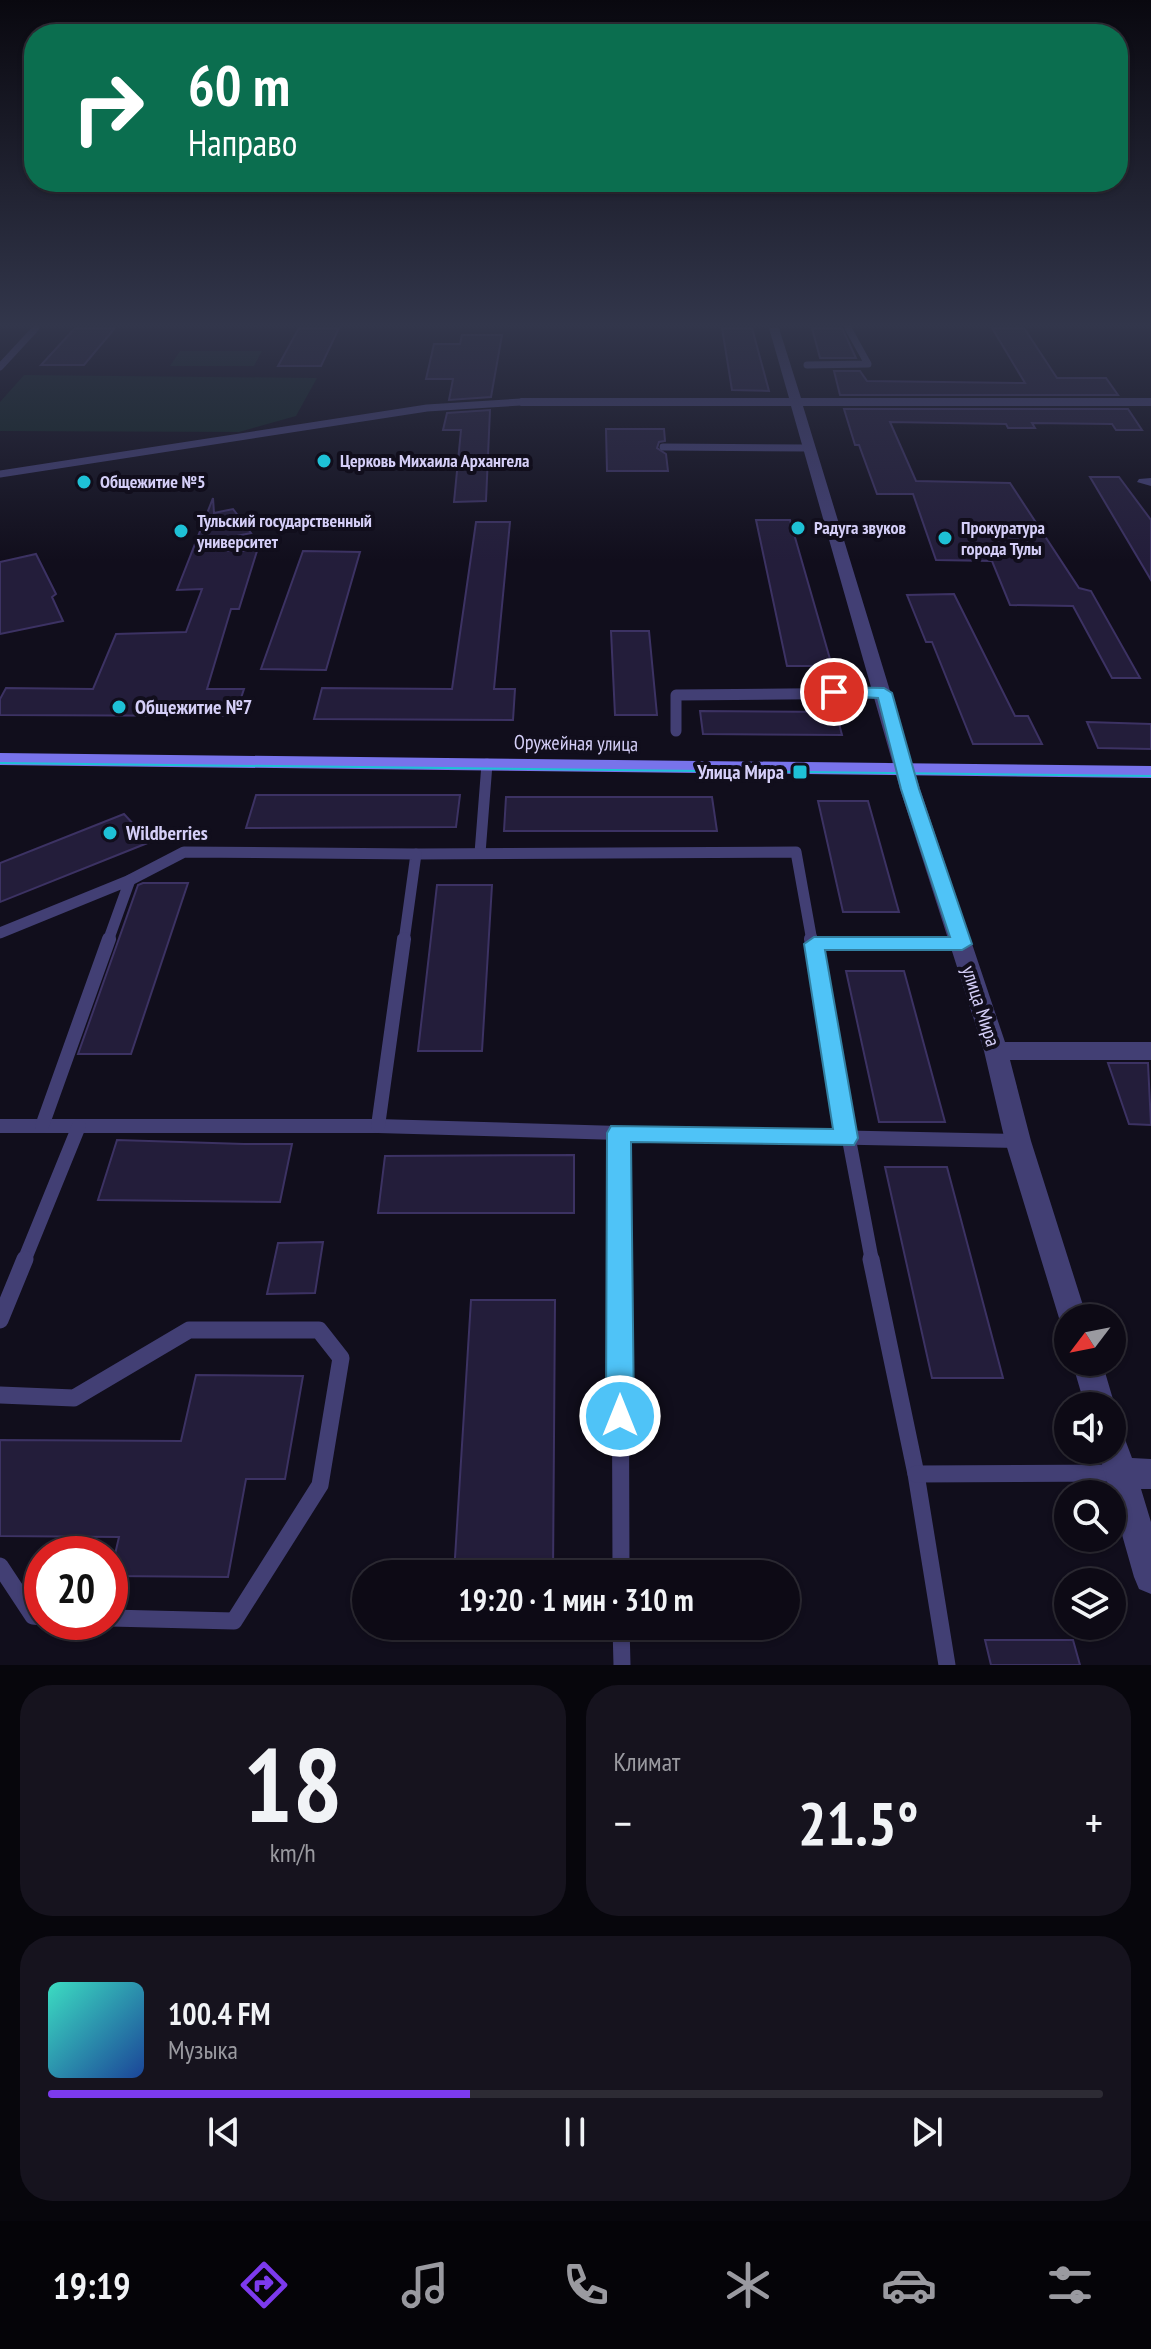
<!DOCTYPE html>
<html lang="ru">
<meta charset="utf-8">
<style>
:root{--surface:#0d0a15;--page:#16131e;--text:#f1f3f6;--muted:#9a9aa0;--line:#2d2b34;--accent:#7c3aed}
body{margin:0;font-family:"PT Sans Narrow",sans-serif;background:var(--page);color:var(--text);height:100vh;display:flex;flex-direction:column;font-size:30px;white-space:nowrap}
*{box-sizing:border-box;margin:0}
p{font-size:26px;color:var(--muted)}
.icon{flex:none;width:44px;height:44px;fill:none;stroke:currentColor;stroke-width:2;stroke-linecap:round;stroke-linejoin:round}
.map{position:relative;height:1665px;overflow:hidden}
.panel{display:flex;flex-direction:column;gap:20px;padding:20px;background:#07060c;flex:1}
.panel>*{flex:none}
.top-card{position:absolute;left:24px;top:24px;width:1104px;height:168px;border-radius:32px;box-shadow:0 2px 6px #0004,0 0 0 2px var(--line);background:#0b6e4f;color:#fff;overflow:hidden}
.needle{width:52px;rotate:238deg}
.buttons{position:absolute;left:1054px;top:1304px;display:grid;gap:16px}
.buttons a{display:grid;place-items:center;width:72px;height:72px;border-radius:50%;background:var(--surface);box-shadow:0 2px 6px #0004,0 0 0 2px var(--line);font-size:40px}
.speed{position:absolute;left:24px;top:1536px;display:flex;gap:16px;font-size:40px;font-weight:700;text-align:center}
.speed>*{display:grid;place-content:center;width:104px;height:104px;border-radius:50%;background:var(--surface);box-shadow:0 2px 6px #0004,0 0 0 2px var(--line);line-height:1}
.speed .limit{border:12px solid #d22;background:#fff;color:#111}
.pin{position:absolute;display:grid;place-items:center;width:68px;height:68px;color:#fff;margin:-34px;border:4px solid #fff;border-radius:50%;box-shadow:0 2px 8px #0007}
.me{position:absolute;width:88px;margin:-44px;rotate:0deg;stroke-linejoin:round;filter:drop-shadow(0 0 6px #0008)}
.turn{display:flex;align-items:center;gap:28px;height:168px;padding:0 32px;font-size:36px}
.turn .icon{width:104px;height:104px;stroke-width:2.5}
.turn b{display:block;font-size:56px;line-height:68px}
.big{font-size:60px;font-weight:700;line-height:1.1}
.panel .card{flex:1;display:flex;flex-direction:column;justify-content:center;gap:12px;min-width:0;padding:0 28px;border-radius:32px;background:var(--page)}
.panel .dial{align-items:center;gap:0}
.dial b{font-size:104px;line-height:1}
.song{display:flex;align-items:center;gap:24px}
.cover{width:96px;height:96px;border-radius:12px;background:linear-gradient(135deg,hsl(170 70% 55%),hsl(220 70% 35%))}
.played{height:8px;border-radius:4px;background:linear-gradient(90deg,var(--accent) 40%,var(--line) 40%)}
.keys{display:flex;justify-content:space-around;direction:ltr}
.heat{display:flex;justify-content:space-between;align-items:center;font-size:44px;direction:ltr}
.panel .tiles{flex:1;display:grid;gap:20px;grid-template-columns:1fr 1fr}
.card:last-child{grid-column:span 2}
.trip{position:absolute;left:352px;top:1560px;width:448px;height:80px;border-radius:40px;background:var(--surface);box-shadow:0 2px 6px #0004,0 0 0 2px var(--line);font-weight:700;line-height:80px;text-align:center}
.tabs{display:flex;height:128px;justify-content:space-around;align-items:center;background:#050408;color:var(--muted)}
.tabs .icon{width:56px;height:56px}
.tabs .on{color:var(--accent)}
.tabs b{font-size:36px;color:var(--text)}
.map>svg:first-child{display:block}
.green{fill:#122524}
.building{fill:#231d3a;stroke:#3c3263;stroke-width:2}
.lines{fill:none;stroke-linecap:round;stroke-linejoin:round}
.lane-far3{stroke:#423f74;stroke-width:7}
.lane-far2{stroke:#423f74;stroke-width:11}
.lane-far1{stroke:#423f74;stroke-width:14}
.lane{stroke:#423f74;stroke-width:17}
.street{fill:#423f74;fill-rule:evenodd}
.secondary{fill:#7873eb;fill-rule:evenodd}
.tram{stroke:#1ec1d6;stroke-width:2}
.route{fill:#4fc3f7;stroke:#337fa1;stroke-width:2}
.poi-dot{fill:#1ec1d6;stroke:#110e1c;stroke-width:3}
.labels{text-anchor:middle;stroke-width:8;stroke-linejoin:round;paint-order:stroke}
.far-poi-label{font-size:18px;font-weight:bold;fill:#d5cff8;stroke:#110e1c;text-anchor:start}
.poi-label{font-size:20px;font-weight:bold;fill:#d5cff8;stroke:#110e1c;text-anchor:start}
.street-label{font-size:20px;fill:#d5cff8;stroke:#110e1c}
</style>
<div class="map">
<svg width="1151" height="1665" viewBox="0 0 1151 1665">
<rect width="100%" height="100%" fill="#110e1c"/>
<g class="green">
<polygon points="180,351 262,351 254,366 170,366"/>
<polygon points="24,375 317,378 296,416 239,432 0,431 0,402"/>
</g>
<g class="building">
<polygon points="75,328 115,328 84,365 41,365"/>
<polygon points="299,328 339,328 321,366 278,366"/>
<polygon points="722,328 752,328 769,391 732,390"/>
<polygon points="812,328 842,328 856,358 820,358"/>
<polygon points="992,328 1024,328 1057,378 1106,378 1118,395 840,395 834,371 860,371 867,381 1025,383"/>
<polygon points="462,335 502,335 491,397 449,400 453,379 426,379 434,344 460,344"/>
<polygon points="844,409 1128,409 1142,430 1116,430 1112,424 1032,423 1035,428 1008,428 1006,424 890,422 916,481 1010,483 1079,588 1091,591 1140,678 1112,678 1073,606 1010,605 992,561 936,560 913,494 877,494 859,445 855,445"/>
<polygon points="490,410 486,501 454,502 461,430 443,430 447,413"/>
<polygon points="606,429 664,429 665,441 659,442 657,448 666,454 668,471 607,471"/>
<polygon points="1090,477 1119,477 1151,520 1151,580"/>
<polygon points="213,498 214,513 233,509 251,533 217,540 218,551 257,551 239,609 231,609 207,689 244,689 235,716 0,715 0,699 6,688 93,689 116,634 186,632 202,589 177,590"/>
<polygon points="756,520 790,520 832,666 787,666"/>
<polygon points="476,522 510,522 494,689 515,689 513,720 314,719 322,688 452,689"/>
<polygon points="303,551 360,552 326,670 261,669"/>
<polygon points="36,554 56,594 52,597 63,621 0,634 0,562"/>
<polygon points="954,594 1015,716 1028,716 1042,744 973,744 932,642 926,642 907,595"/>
<polygon points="611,631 649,631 657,715 615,715"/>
<polygon points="700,711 836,712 842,735 703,734"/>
<polygon points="1087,722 1151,724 1151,749 1098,748"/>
<polygon points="256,795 460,795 456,827 246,828"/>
<polygon points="506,797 712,797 717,831 504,831"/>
<polygon points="818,801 868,801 899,912 843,912"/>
<polygon points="124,814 150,842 0,902 0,863"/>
<polygon points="143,883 188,883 131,1054 78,1054 138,885"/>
<polygon points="437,885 492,885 482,1051 418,1051"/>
<polygon points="846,971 904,971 945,1122 879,1122"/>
<polygon points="1108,1063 1148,1063 1151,1125 1129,1124"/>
<polygon points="117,1140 244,1144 292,1144 280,1202 98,1200"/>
<polygon points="574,1155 574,1213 378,1213 385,1156"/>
<polygon points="885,1167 947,1167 1003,1378 932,1378"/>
<polygon points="323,1242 315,1293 267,1294 278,1243"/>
<polygon points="471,1300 555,1300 553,1574 454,1574"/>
<polygon points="196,1375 303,1376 285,1479 246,1479 228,1577 110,1576 119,1537 0,1536 0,1440 181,1441"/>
<polygon points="985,1640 1073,1640 1080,1665 991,1665"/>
</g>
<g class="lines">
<g class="lane-far3">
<polyline points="807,365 868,364 848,328"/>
<polyline points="0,367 36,328"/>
<polyline points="663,447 809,448"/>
<polyline points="0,474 427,408 521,402"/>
</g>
<g class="lane-far2">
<polyline points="676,731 676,695 884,693"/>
<polyline points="480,853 487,764"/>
<polyline points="416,854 796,852 812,941"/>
<polyline points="130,880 184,852 416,854 404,941"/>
<polyline points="0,933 130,880 108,941"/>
</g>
<g class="lane-far1">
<polyline points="811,939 872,1261"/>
<polyline points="814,944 961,944"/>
<polyline points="0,1126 378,1126 619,1133"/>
<polyline points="42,1126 109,939"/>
<polyline points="378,1126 404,939"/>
<polyline points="24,1261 79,1126"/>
<polyline points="620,1261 619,1133 1017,1141"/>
</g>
<g class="lane">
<polyline points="620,1259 621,1574"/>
<polyline points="871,1259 916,1474 947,1665"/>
<polyline points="0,1320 25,1259"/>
<polyline points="0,1395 74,1398 189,1330 319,1330 341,1358 320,1485 234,1621 110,1618"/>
<polyline points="916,1474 1120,1473"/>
<polyline points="0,1566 33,1616 42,1617"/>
<polyline points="621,1626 622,1665"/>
</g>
<g class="street">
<polygon points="769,328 779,328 801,398 1151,398 1151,406 803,406 920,789 1005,1042 1151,1042 1151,1060 1010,1060 1031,1141 1087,1318 1068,1318 1068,1329 1063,1327 1059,1318 1005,1141 984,1051 900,789 791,406 521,406 515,402 521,398 789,398"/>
<polygon points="1151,478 1151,486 1137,482 1139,479"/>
<polygon points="1072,1362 1102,1362 1115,1406 1112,1413 1112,1406 1085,1406"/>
<polygon points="1112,1429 1123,1434 1132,1458 1151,1459 1151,1489 1141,1489 1151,1522 1151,1594 1139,1589 1134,1577 1098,1450 1112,1450"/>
</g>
<polygon class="secondary" points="0,753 1151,766 1151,778 0,765"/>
<polyline class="tram" points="0,763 1151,776"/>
</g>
<linearGradient id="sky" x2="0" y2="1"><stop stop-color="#09080f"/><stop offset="0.58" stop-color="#32364b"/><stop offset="1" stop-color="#32364b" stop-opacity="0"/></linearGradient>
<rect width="1151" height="561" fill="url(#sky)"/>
<polygon class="route" points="834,687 884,688 892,693 919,789 972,944 962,950 825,950 858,1138 854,1145 631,1142 634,1416 630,1425 620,1429 611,1425 606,1416 607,1133 611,1126 833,1129 804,944 814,937 950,937 901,789 878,698 829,695 829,689"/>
<g class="poi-dot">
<circle cx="324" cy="461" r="8"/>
<circle cx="84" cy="482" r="8"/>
<circle cx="798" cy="528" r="8"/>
<circle cx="181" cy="531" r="8"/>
<circle cx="945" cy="538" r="8"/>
<circle cx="119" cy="707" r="8"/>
<rect x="792" y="764" width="16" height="16" rx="4"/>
<circle cx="110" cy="833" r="8"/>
</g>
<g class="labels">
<g class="far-poi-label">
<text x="340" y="467">Церковь Михаила Архангела</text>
<text x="100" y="488">Общежитие №5</text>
<text x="197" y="527">Тульский государственный<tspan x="197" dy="21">университет</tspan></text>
<text x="814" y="534">Радуга звуков</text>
<text x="961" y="534">Прокуратура<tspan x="961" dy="21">города Тулы</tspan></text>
</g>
<g class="poi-label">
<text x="135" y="714">Общежитие №7</text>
<text x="784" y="779" text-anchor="end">Улица Мира</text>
<text x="126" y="840">Wildberries</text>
</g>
<g class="street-label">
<text transform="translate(576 743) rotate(1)" y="7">Оружейная улица</text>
<text transform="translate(981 1006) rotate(72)" y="7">улица Мира</text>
</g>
</g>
</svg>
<div class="buttons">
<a><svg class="needle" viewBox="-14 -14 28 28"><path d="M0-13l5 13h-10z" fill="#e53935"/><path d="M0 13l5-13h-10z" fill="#9a9aa0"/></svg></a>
<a><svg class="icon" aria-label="sound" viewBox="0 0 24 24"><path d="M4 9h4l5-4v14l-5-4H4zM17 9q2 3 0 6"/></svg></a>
<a><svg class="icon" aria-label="search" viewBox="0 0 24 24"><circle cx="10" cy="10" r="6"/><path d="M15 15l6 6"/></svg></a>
<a><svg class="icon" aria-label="layers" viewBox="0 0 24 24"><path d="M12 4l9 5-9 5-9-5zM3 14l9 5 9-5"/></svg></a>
</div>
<div class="speed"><div class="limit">20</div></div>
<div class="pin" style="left:834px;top:692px;background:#d93025"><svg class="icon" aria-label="arrive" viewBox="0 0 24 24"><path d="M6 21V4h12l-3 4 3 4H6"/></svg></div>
<svg class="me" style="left:620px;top:1416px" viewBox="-20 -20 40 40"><circle r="17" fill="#4fc3f7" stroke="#fff" stroke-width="3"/><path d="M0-11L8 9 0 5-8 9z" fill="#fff"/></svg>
<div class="trip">19:20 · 1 мин · 310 m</div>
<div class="top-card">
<div class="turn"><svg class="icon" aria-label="right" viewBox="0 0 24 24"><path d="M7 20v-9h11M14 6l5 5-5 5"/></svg><div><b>60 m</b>Направо</div></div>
</div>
</div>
<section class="panel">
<div class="tiles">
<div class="card dial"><b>18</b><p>km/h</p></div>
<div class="card"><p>Климат</p>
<div class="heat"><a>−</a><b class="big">21.5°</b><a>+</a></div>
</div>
<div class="card">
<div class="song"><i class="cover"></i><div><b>100.4 FM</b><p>Музыка</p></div></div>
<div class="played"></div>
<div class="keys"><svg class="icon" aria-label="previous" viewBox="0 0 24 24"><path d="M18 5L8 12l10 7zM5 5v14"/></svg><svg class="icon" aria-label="pause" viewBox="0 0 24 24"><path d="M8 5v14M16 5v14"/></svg><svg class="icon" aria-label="next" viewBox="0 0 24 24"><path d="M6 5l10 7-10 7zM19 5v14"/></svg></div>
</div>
</div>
</section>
<nav class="tabs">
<b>19:19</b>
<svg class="icon on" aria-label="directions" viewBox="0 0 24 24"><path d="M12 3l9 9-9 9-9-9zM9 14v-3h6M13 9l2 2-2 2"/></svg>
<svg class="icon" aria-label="music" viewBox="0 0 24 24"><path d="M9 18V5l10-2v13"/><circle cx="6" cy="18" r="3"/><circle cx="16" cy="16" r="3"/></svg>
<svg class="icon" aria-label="phone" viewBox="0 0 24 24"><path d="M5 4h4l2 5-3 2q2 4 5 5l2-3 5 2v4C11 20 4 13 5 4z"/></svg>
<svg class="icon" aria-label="climate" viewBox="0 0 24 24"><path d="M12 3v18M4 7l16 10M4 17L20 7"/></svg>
<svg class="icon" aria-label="car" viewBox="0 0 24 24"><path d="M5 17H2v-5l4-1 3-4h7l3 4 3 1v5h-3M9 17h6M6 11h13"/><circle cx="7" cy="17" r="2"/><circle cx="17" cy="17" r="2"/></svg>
<svg class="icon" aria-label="filters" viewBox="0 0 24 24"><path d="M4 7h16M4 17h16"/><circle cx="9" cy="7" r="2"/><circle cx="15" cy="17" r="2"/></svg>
</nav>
